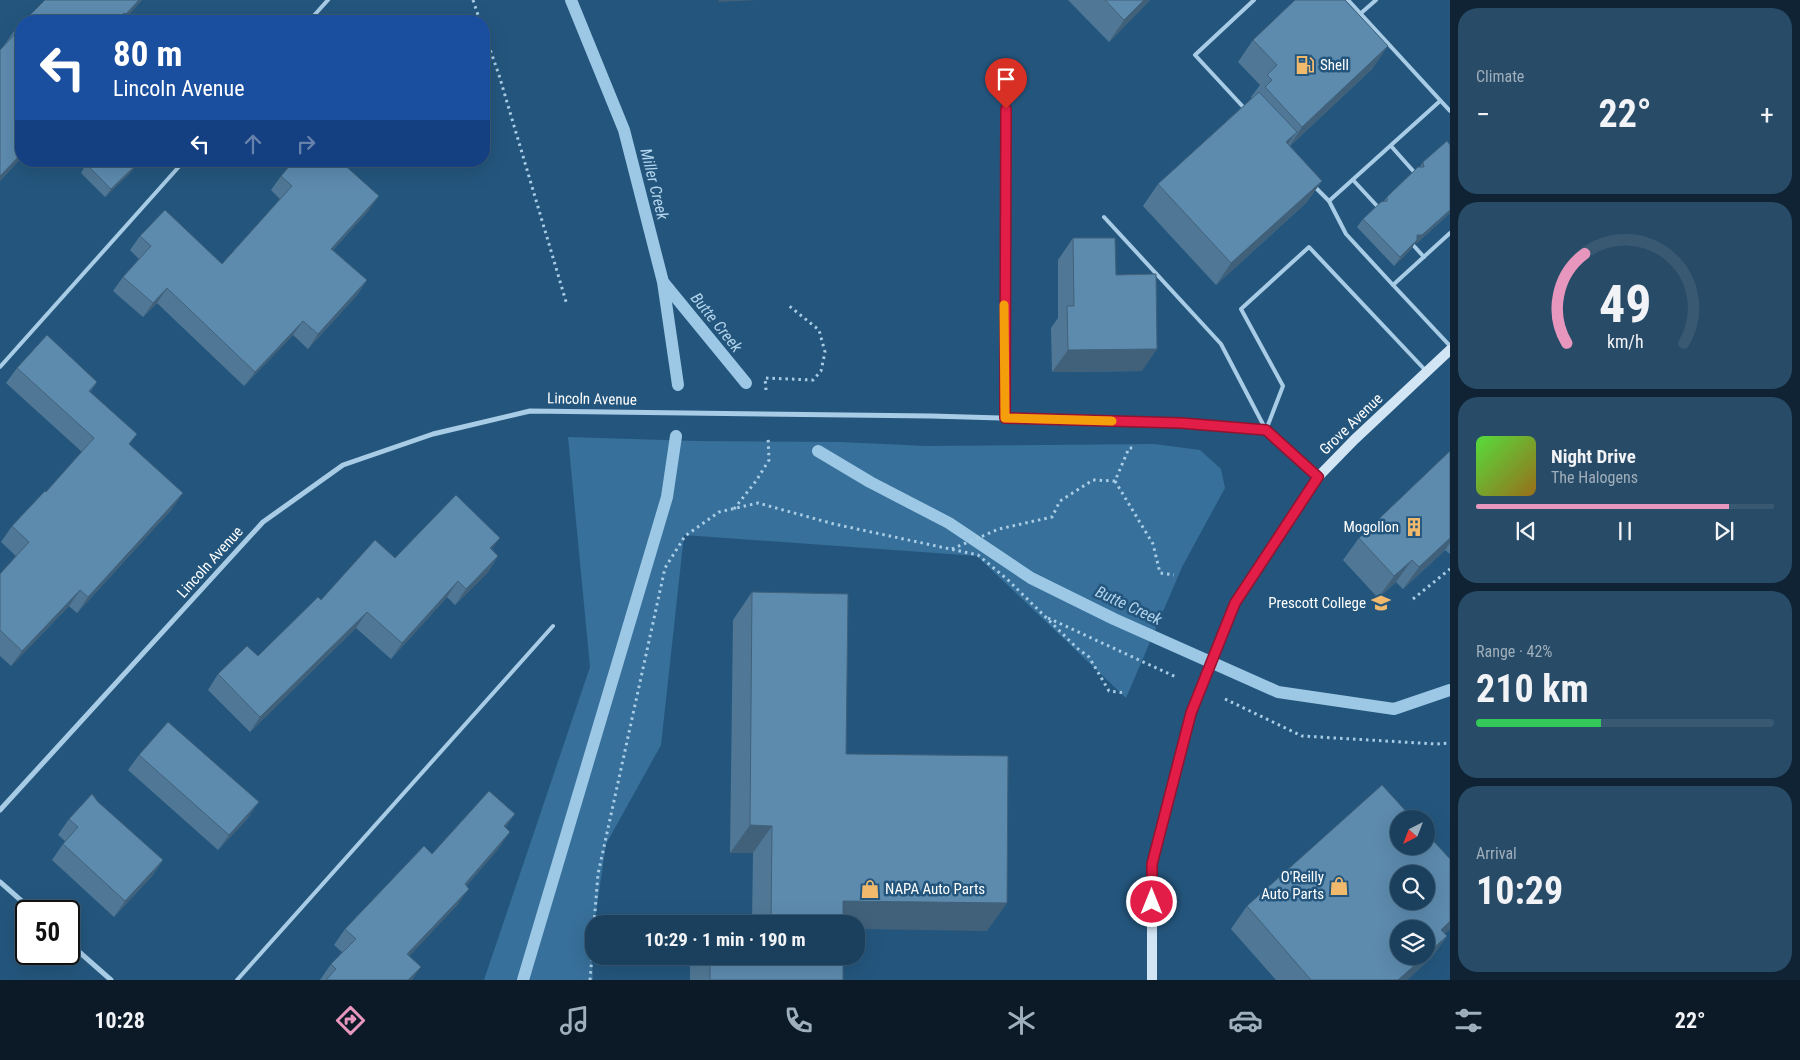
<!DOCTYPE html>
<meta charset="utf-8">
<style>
:root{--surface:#1b405e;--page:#284b67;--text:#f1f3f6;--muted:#a0afbc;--line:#395973;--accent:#e797bd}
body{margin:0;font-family:"Roboto Condensed",sans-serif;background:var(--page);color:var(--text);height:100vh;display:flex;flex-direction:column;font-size:19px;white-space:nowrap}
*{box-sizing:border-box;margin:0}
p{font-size:16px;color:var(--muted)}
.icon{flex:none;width:28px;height:28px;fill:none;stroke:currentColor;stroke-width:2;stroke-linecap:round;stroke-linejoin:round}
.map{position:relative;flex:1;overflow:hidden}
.drawer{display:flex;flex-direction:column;gap:8px;padding:8px;background:#0f2334;width:350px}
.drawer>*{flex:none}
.hud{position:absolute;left:15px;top:15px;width:475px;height:152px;border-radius:20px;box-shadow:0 5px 20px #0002,0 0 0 1px var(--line);background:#1a4fa0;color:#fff;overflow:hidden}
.needle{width:32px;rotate:222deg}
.fabs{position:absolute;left:1390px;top:810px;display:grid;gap:10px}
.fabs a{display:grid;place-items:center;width:45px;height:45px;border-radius:50%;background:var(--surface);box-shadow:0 5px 20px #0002,0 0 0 1px var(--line);font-size:25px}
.speed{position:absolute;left:15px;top:900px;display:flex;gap:10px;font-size:25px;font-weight:700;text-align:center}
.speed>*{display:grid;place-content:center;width:65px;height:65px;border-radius:50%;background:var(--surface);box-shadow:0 5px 20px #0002,0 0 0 1px var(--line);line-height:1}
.speed .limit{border:2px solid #111;border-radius:8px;background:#fff;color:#111}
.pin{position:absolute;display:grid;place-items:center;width:42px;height:42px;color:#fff;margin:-51px -21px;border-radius:50% 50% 50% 0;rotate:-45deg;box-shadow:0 0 5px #0007}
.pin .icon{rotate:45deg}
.me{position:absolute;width:55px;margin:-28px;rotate:0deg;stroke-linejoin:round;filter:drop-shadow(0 0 4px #0008)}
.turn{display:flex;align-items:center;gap:18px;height:105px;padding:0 15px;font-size:22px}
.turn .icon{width:65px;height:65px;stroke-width:2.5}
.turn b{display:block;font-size:35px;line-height:42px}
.lanes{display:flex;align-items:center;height:48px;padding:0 15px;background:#0003;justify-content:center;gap:25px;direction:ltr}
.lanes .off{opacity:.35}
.big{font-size:38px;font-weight:700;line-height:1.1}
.drawer .tile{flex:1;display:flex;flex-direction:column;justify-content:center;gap:8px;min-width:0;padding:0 18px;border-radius:20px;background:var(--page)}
.drawer .dial{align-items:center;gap:0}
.dial svg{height:130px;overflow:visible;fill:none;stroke:var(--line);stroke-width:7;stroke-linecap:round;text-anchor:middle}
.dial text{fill:var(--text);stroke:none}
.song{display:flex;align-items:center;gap:15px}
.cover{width:60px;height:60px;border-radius:8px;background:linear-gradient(135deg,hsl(110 70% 55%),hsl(40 70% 35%))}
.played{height:5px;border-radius:2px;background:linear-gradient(90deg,var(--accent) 85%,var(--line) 85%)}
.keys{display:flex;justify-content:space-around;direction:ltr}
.heat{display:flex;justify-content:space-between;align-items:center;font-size:28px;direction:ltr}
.charge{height:8px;border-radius:4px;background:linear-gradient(90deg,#34c759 42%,var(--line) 0)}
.trip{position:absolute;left:585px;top:915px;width:280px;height:50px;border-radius:20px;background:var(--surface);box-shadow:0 5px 20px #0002,0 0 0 1px var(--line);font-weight:700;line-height:50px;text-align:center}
.tab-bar{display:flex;height:80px;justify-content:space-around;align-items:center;background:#0b1a26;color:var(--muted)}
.tab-bar .icon{width:35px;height:35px}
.tab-bar .active{color:var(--accent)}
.tab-bar b{font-size:22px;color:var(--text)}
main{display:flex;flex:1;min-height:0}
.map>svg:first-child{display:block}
.green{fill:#37709a}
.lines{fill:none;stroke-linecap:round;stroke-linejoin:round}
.stream{stroke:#9cc8e6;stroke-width:12}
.path{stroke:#a8cce5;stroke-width:3;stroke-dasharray:2.5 4;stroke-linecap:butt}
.service{stroke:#a8cce5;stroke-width:4}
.minor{stroke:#a8cce5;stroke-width:5}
.secondary{stroke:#d2e5f5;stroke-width:10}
.secondary-bridge{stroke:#d2e5f5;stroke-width:10}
.wall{fill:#507896}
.shaded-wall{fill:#41617a}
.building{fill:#5d8bae;stroke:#41617a;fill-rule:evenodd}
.route-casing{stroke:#92132f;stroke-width:12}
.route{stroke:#e11d48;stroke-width:9}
.slow{stroke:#f59e0b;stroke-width:9}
.labels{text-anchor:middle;stroke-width:5;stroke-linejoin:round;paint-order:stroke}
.poi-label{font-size:15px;fill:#fff;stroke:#24567d;text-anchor:end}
.street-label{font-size:15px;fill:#fff;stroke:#24567d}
.water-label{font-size:16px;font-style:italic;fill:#b3d5ed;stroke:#24567d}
</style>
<main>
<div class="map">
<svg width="1450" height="980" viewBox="0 0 1450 980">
<rect width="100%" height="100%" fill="#24567d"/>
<polygon class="green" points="568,437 695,441 840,442 926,446 1154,444 1200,450 1221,469 1225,488 1182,567 1126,698 977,556 684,535 661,745 606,844 591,946 593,980 484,980 590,667"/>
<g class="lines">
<g class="stream">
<polyline points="571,0 624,130 663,282 678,385"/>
<polyline points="664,283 746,383"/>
<polyline points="818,451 870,482 949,523 1031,578 1114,619 1278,692 1394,709 1450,690"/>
<polyline points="523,980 667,497 676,436"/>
</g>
<g class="path">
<polyline points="473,0 480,21"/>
<polyline points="484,32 499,75 567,305"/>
<polyline points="766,390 765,378 813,380 821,371 825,352 819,330 788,305"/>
<polyline points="1115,481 1153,544 1160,573 1174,575"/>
<polyline points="734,509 756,481 769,460 768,436"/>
<polyline points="952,549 999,529 1052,517 1060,501 1093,480 1115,481 1129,448 1135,448"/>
<polyline points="1413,599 1450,569"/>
<polyline points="1048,618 1176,677"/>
<polyline points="1225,699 1302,736 1436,744 1450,743"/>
<polyline points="594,924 598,874 665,568 685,536 719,512 758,503 834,524 978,555 1007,579 1077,648 1089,657 1109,691 1125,693"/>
<polyline points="590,980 594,932"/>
</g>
<g class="service">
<polyline points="1348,0 1450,111"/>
<polyline points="1360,14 1376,0"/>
<polyline points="309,21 328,0"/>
<polyline points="1246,110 1195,55 1254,0"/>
<polyline points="1391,146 1415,173"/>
<polyline points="1353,180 1378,207"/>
<polyline points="1314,186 1329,201 1346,234 1393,285 1450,233"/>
<polyline points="1329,201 1440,101"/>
<polyline points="1104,217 1221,344 1266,430"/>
<polyline points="1414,246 1424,257"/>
<polyline points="1393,285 1450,346"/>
<polyline points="0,367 184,161"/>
<polyline points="1005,418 1006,70"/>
<polyline points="1266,430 1283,386 1241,309 1309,247 1427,372"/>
<polyline points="237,980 553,626"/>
</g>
<g class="minor">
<polyline points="0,810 263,522 343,465 433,434 530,411 931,416 1181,423 1266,430 1318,477"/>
<polyline points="0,882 33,911"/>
<polyline points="69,943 111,980"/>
</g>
<g class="secondary">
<polyline points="1235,603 1318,477 1354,440 1450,350"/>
<polyline points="1152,980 1152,864 1191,713"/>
</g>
<polyline class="secondary-bridge" points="1191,713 1235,603"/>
</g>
<g class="wall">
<polygon points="142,0 123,21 24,21"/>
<polygon points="1068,0 1150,0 1109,42"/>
<polygon points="21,24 21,158 0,181 0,50 3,47 14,31"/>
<polygon points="1253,40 1373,68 1290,146 1322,181 1306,203 1216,285 1143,206 1158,184 1252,98 1251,97 1260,85 1238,62"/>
<polygon points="1450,145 1450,213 1417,243 1415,243 1411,249 1394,266 1357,227 1363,219 1383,202 1387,197 1420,167 1423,162"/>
<polygon points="138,163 132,171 105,197 81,173 86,164"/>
<polygon points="281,176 369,210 333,250 367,280 357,295 308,349 293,335 244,386 157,303 143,317 113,291 123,277 139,259 130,250 140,236 222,264 280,199 271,190"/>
<polygon points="1073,238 1116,275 1142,371 1052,372 1051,328 1058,318 1058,260"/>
<polygon points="17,368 97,382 90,392 130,445 172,509 77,613 69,606 11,666 0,656 0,574 16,556 1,542 12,526 46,492 82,452 6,383"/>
<polygon points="1450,451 1450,554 1445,550 1403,589 1396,582 1378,598 1343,560 1359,538"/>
<polygon points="492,549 498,556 488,572 455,605 447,597 391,659 356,628 250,732 208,690 218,674 258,656 321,600 395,558"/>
<polygon points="752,592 846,754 987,931 856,924 752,924 753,853 730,853 733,620"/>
<polygon points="139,755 248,818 218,850 128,770"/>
<polygon points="98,802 163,860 152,876 114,917 52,860 65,841 58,835 69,819"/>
<polygon points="505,828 499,848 466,886 458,904 409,956 412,980 320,980 331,964 342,952 334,945 345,929 432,854"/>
<polygon points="1247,906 1445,934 1447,936 1431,958 1407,980 1276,980 1231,929"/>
<rect x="690" y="956" width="153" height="24"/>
</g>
<g class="shaded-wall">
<polygon points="139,0 142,0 123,21 121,21 126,14"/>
<polygon points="719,0 758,0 718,2"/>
<polygon points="1144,0 1150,0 1109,42 1124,20"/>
<polygon points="1388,46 1373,68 1287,149 1302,127"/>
<polygon points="1297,132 1281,154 1286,142"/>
<polygon points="21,154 21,158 0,181 0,176"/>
<polygon points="138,163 132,171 105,197 111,189"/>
<polygon points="1322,181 1306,203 1216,285 1231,263"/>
<polygon points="379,196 369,210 321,263 331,249"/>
<polygon points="1450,210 1450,213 1417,243 1415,243 1411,249 1394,266 1417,235"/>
<polygon points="367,280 357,295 308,349 318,334"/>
<polygon points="167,288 157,303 143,317 153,303"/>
<polygon points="303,321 293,335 244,386 255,372"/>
<polygon points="1157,349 1142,371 1052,372 1068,350"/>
<polygon points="183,493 172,509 77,613 88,597"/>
<polygon points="500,538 489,553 490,548"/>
<polygon points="1450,538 1450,543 1445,550 1403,589 1419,567"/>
<polygon points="498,556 488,572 455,605 466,589"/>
<polygon points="1412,560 1396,582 1378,598 1394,576"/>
<polygon points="458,581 447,597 391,659 402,643"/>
<polygon points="80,590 69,606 11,666 22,651"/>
<polygon points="367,612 356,628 250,732 260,717"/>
<polygon points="259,802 248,818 218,850 229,835"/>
<polygon points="515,814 504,830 504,826"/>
<polygon points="750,825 772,826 753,853 730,853"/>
<polygon points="510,832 499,848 454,900 465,884"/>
<polygon points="163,860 152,876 114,917 125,901"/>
<polygon points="469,889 458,904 396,970 407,954"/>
<polygon points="843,901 1007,903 987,931 856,929 856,924 827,924"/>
<polygon points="1450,921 1450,929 1426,951 1441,930"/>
<polygon points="1447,936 1431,958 1407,980 1398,980 1425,956 1426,956 1426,955"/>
<polygon points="421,967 412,980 408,980"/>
</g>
<g class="building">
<polygon points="45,0 139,0 126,14 124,13 115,21 24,21"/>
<polygon points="1105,0 1144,0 1124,20"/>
<polygon points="1295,0 1345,0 1388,46 1302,127 1265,87 1272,80 1267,75 1277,65 1253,40"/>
<polygon points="21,24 21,154 0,176 0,50 16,33 14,31"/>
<polygon points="1259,92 1297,132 1286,142 1322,181 1231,263 1158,184"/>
<polygon points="1447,141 1450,145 1450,210 1422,235 1417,235 1417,240 1400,257 1363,219 1381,202 1387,201 1387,197 1418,167 1424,167 1423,162"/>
<polygon points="90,161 136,161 138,163 111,189 86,164"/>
<polygon points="294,161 340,161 379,196 331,249 367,280 318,334 303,321 255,372 167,288 153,303 123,277 151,246 140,236 165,210 222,264 292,186 281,176"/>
<polygon points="1073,238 1115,238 1116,275 1156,274 1157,349 1068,350 1067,306 1074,306"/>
<polygon points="47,335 97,382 89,391 137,434 129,444 183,493 88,597 80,590 22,651 0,630 0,574 29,542 12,526 45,491 46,492 94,438 17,368"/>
<polygon points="1450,451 1450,538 1419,567 1412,560 1394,576 1359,538"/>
<polygon points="456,495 500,538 490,548 498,556 466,589 458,581 402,643 367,612 260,717 218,674 247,646 258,656 318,597 321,600 375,540 395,558"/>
<polygon points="752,592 848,594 846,754 1008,756 1007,903 843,901 843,924 771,924 772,826 750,825"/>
<polygon points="168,722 259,802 229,835 139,755"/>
<path d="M 1382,785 L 1413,819 L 1399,819 L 1399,846 L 1426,846 L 1426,833 L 1450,859 L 1450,921 L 1441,930 L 1447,936 L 1426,955 L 1426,929 L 1399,929 L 1399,956 L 1425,956 L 1398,980 L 1311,980 L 1247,906 ZM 1399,874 L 1426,874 L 1426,901 L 1399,901 Z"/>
<polygon points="489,791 515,814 504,826 510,832 465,884 469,889 407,954 421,967 408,980 326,980 336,969 331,964 356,939 345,929 424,846 432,854"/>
<polygon points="92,794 98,802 163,860 125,901 63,844 78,827 69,819"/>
<rect x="710" y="956" width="133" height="24"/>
</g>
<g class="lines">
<g class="route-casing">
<polyline id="route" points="1006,109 1005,418 1181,423 1266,430 1318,477 1235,603 1191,713 1152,864 1152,902"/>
</g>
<use href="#route" class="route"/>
<polyline class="slow" points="1004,305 1005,418 1112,421"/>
</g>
<defs>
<g id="fuel-bare" transform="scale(1.5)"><path d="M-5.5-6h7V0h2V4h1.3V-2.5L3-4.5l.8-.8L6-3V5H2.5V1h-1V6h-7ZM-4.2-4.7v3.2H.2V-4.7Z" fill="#f0b96c" stroke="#24567d" stroke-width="2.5" paint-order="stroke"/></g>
<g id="building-bare" transform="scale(1.5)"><path d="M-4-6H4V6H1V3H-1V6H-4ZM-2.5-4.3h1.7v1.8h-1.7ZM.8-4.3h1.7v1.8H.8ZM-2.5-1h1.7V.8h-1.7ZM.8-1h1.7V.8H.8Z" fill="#f0b96c" stroke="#24567d" stroke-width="2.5" paint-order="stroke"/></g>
<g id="university-bare" transform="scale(1.5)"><path d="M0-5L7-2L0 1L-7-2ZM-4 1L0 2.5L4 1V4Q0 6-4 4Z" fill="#f0b96c" stroke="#24567d" stroke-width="2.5" paint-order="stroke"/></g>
<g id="shop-bare" transform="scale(1.5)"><path d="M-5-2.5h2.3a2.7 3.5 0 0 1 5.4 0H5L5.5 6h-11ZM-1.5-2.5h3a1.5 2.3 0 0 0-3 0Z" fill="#f0b96c" stroke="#24567d" stroke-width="2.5" paint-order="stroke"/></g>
</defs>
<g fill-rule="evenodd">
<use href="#fuel-bare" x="1305" y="65"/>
<use href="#building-bare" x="1414" y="527"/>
<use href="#university-bare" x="1381" y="603"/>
<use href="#shop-bare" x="1339" y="886"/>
<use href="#shop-bare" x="870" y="889"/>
</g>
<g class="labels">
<g class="poi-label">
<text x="1320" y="70" text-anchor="start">Shell</text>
<text x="1399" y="532">Mogollon</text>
<text x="1366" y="608">Prescott College</text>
<text x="1324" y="882">O'Reilly<tspan x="1324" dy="17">Auto Parts</tspan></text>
<text x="885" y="894" text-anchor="start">NAPA Auto Parts</text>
</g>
<g class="street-label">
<text transform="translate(592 399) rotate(1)" y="5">Lincoln Avenue</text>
<text transform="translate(1351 424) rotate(-44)" y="5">Grove Avenue</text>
<text transform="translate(210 562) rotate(-48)" y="5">Lincoln Avenue</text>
</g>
<g class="water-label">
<text transform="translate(655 184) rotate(76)" y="6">Miller Creek</text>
<text transform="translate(717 322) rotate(51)" y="6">Butte Creek</text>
<text transform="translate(1129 605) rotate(25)" y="6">Butte Creek</text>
</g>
</g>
</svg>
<div class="fabs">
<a><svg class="needle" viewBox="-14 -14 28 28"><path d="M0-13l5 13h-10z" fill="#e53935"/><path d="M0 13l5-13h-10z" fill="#a0afbc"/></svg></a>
<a><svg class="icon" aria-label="search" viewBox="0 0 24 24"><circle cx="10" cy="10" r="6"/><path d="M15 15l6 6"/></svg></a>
<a><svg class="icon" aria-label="layers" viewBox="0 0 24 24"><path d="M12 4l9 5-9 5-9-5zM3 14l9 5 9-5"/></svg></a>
</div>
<div class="speed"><div class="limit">50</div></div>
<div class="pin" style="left:1006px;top:109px;background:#d93025"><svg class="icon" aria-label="arrive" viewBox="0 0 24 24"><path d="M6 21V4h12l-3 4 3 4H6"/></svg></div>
<svg class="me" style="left:1152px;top:902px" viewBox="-20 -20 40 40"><circle r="17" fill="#e11d48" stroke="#fff" stroke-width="3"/><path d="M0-11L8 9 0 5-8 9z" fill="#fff"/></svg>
<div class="trip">10:29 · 1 min · 190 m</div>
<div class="hud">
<div class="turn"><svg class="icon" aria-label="left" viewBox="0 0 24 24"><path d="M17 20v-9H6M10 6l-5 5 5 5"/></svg><div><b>80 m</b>Lincoln Avenue</div></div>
<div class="lanes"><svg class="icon" aria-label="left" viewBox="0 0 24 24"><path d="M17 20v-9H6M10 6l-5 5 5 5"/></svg><svg class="icon off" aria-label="ahead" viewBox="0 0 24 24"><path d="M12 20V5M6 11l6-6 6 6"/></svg><svg class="icon off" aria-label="right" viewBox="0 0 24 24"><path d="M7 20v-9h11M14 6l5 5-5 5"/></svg></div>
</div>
</div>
<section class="drawer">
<div class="tile"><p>Climate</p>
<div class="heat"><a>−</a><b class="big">22°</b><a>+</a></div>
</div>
<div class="tile dial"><svg viewBox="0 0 100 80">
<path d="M14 69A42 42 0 1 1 86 69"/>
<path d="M14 69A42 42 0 0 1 25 14" stroke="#e797bd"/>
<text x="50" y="56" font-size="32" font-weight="700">49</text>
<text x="50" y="72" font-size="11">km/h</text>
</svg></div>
<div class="tile">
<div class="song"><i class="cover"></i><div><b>Night Drive</b><p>The Halogens</p></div></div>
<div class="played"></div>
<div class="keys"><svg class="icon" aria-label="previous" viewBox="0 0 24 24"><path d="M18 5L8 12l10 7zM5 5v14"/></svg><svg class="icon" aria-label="pause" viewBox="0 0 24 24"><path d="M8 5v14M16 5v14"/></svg><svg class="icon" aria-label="next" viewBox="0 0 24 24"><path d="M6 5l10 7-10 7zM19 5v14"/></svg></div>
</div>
<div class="tile"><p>Range · 42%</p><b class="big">210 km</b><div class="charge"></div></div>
<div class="tile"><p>Arrival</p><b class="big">10:29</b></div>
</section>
</main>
<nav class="tab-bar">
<b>10:28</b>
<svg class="icon active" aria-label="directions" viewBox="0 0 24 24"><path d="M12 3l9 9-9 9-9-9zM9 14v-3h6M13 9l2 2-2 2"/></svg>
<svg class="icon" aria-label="music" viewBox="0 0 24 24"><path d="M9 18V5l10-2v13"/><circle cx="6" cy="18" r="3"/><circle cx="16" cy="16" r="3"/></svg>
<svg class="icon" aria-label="phone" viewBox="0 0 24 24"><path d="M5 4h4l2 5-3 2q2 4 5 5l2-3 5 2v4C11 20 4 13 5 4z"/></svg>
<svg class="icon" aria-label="climate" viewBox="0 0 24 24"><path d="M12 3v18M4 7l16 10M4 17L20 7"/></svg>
<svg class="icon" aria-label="car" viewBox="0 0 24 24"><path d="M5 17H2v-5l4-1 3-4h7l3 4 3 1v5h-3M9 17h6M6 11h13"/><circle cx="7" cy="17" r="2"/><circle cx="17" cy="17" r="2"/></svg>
<svg class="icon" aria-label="filters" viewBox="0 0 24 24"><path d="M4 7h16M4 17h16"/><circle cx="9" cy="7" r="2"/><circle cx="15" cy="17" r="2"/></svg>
<b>22°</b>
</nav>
